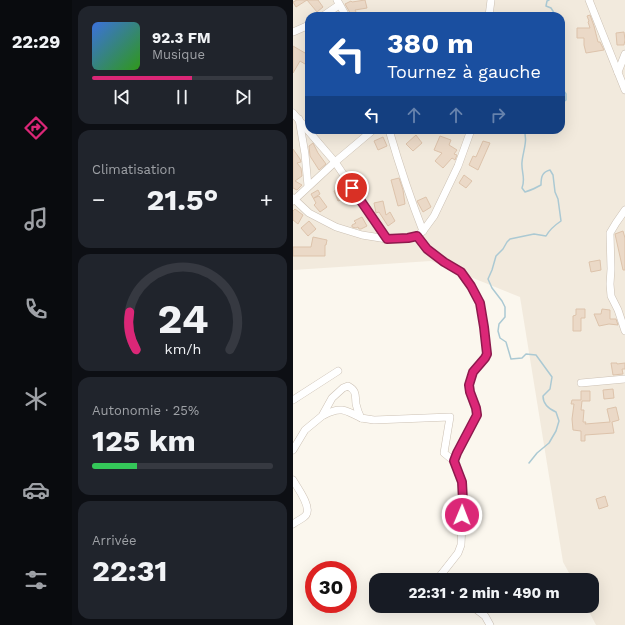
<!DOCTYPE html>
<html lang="fr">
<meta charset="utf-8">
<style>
:root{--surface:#171b24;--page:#20242c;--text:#f1f3f6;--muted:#9ea1a6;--line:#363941;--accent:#db2777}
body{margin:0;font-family:"Work Sans",sans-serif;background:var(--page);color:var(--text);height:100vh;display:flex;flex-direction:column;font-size:15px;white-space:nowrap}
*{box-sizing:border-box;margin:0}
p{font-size:13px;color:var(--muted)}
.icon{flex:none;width:22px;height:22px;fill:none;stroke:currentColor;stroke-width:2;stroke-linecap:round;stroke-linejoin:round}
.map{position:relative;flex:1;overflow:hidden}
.drawer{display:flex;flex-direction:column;gap:6px;padding:6px;background:#0d0f14;width:221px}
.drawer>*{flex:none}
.banner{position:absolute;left:12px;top:12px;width:260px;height:122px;border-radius:12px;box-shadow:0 4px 16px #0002;background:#1a4fa0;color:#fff;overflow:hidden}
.speed{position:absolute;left:12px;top:561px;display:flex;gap:8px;font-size:20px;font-weight:700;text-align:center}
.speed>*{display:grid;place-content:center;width:52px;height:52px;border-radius:50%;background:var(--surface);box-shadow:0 4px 16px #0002;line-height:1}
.speed .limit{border:6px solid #d22;background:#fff;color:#111}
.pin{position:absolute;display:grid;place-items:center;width:34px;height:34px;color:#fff;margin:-17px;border:2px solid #fff;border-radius:50%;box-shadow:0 1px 4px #0007}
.me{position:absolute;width:44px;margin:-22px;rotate:1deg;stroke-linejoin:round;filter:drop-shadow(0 0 3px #0008)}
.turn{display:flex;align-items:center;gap:14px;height:84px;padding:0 16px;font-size:18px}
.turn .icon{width:52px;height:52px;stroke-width:2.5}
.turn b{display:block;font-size:28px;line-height:34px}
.lanes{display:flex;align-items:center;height:38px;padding:0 16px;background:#0003;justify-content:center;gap:20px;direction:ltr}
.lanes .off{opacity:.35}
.big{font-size:30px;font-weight:700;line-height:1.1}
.drawer .tile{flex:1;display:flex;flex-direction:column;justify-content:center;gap:6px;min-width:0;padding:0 14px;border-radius:12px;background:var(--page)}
.drawer .dial{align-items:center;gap:0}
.dial svg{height:104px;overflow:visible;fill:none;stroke:var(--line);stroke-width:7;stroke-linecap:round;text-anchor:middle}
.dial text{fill:var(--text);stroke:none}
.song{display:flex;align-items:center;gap:12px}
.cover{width:48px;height:48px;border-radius:6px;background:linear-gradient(135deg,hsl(220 70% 55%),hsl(110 70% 35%))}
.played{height:4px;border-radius:2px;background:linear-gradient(90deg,var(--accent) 55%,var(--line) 55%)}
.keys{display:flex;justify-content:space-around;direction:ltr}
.heat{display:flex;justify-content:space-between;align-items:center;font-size:22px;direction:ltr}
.charge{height:6px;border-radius:3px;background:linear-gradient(90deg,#34c759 25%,var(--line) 0)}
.trip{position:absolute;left:76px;top:573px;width:230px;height:40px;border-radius:12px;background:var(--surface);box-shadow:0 4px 16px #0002;font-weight:700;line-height:40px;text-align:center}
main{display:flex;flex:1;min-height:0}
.menu{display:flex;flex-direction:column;width:72px;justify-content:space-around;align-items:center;background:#090b0e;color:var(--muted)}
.menu .icon{width:28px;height:28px}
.menu .active{color:var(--accent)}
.menu b{font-size:18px;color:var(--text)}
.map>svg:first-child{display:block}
.residential{fill:#f2eadd;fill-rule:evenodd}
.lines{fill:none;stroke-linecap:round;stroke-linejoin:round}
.stream{stroke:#abc9d3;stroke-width:1.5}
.building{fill:#ebd9c7;stroke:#ddc3ab}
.street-casing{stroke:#ccc1b4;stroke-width:8}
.street{stroke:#fff;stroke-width:7}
.route-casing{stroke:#8e194d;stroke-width:10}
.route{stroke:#db2777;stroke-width:7}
</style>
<main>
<nav class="menu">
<b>22:29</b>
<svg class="icon active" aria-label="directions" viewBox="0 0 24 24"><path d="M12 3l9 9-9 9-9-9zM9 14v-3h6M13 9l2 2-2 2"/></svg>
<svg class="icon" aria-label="music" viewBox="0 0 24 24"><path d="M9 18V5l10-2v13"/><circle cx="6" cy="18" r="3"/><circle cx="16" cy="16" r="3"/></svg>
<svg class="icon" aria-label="phone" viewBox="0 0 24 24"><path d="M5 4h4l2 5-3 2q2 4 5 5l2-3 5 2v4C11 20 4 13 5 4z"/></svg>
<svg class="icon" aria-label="climate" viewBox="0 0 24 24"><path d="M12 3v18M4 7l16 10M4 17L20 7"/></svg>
<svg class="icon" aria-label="car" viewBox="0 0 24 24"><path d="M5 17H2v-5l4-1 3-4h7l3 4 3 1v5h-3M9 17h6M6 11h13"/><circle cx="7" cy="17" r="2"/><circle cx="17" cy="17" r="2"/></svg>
<svg class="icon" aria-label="filters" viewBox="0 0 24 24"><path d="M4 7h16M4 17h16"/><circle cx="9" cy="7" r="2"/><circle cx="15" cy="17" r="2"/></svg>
</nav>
<section class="drawer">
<div class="tile">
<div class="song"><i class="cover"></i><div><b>92.3 FM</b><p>Musique</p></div></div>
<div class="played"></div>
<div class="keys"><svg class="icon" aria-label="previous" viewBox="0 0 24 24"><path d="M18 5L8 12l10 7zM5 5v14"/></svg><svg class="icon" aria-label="pause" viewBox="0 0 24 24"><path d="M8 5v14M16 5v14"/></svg><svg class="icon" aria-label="next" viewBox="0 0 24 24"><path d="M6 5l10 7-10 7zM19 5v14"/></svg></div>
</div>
<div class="tile"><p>Climatisation</p>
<div class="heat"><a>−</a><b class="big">21.5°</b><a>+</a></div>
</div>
<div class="tile dial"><svg viewBox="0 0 100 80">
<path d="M14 69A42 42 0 1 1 86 69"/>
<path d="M14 69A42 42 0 0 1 9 40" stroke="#db2777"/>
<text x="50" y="56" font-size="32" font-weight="700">24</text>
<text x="50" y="72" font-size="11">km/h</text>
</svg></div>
<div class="tile"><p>Autonomie · 25%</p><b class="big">125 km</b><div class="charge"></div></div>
<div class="tile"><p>Arrivée</p><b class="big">22:31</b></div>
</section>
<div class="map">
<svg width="332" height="625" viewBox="0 0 332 625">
<rect width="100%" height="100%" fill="#fbf7ee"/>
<path class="residential" d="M 0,0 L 332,0 L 332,625 L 303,625 L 293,606 L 299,606 L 299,580 L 280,580 L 270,562 L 227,297 L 138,261 L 0,270 ZM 16,16 L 268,16 L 268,130 L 16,130 Z"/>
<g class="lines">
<g class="stream">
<polyline points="256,0 254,1 253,6 258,8 263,16"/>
<polyline points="268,87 273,94 273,100 269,103 268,105"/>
<path d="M 231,130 C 235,141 230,151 229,162 C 228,172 233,178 229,188 L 232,192 C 238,190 243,188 248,185 C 248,177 249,172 257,170 L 260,175 L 262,192 L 265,199 L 268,221 C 262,225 257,229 253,236 L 241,234 L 217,239 L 214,242 L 210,249 L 203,256 L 199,270 L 195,279 L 199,288 L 209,301 L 212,307 L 212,317 L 206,324 L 205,331 L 207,338 L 213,342 L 218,359 L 229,358 L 233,354 L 243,355 L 259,377 L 257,389 L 250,396 C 250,405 256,409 263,412 L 266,421 L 263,431 L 256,443 L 244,453 L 236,463"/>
</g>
</g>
<g class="building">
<polygon points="4,0 25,0 30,7 24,12 14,0 3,7 0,2"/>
<polygon points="72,0 74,8 62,10 65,16 59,16 52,4 58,1 59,2"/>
<polygon points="297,15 301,26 305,42 307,42 311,50 293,53 291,45 291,38 284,38 284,28 297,28 295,22 296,21 294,16"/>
<polygon points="331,32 332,40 331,45 324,45 323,33"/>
<polygon points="16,43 16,57 12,64 7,61 0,73 0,46 12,53"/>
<polygon points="123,135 129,143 120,151 113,144"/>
<polygon points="147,136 158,140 156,145 164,150 161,154 164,155 162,160 159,158 150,168 142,161 149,153 141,150"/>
<polygon points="90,137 94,146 85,150 81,141"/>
<polygon points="190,141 197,143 185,170 176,165 180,156 183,157"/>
<polygon points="20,143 25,153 33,164 26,170 17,156 16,146"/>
<polygon points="0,149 7,159 8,162 4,163 8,168 9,176 2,181 9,185 4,190 0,188"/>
<polygon points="171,175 179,181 173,188 166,183"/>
<polygon points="106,178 110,190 112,204 105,206 98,180"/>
<polygon points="50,188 53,198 45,201 41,191"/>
<polygon points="25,190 27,194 21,198 26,196 34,207 27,212 21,205 23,203 18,194"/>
<polygon points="133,197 138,207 130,212 124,201"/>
<polygon points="90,201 93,215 97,212 102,221 95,226 86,212 83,213 81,203"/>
<polygon points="2,209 10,215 5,224 0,220 0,211"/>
<polygon points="69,217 74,226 68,229 66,229 65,227 63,228 59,227 59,225 63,223 61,221"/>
<polygon points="16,221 23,229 15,236 8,228"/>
<polygon points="330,231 332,238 332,270 330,270 322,234"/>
<polygon points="20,237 34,240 33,245 32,245 32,256 0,256 0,247 18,247"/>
<polygon points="307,260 308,270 298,272 296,262"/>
<polygon points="283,309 292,309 292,318 288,318 288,331 280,331 280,316 283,315"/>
<polygon points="309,309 317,310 317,319 323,319 325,325 316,324 306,326 301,314 308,314"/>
<polygon points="318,363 324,363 324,364 332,363 332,369 329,369 330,374 320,375"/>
<polygon points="320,389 321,398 311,399 310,390"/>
<polygon points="288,391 297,391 297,401 289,401 288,410 291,410 290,422 293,422 292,424 317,422 314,409 323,407 326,420 319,422 321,433 292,435 292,441 288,441 288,431 280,430 279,419 281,404 278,404 279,400 288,400"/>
<polygon points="312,496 315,506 306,509 303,499"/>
</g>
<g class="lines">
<g class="street-casing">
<g id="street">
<polyline points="44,0 53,16"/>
<polyline points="296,0 332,90"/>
<polyline points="30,16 46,5"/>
<polyline points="196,16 198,0"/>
<polyline points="0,32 16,25"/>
<polyline points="325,72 332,54"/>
<polyline points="0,113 42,162 94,239"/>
<polyline points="6,119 12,154 15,186"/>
<path d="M 96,130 C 106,164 117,198 130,231"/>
<polyline points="0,198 16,213 43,227 69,235 94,239 115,238 124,236 130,231 141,216 165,166 178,130"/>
<polyline points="0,201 42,162 80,130"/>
<polyline points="332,210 323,223 317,233 318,269 317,284 318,296 325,310 332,331"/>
<polyline points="288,383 332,379"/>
<polyline points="0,400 45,371"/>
<path d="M 31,415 C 47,406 53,410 68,418"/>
<path d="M 0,450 L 12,430 L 29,416 L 39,398 L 50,388 L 55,386 C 64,391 62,395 63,404 C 64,409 66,414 68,418 L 81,420 L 157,417 L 151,453 L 161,461 L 164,453 L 184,415 L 183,408 L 177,392 L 176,385 L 180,372 L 192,358 L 194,354 L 191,327 L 187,303 L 178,286 L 168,272 L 151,262 L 134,249 L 124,236"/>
<path d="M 0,480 C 4,487 19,507 13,515 C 11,518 4,521 0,524"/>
<polyline points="146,580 147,576 165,553 168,545 170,501 169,482 161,461"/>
<polyline points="179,606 192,616 197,625"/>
</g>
</g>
<use href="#street" class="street"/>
</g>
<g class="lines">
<g class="route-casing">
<polyline id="route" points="59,188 94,239 115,238 124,236 134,249 151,262 168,272 178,286 187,303 191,327 194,354 192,358 180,372 176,385 177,392 183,408 184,415 164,453 161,461 169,482 170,501 169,515"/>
</g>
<use href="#route" class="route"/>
</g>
</svg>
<div class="speed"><div class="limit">30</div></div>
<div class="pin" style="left:59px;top:188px;background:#d93025"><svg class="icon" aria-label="arrive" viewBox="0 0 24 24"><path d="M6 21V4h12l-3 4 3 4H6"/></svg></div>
<svg class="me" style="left:169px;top:515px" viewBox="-20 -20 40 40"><circle r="17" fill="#db2777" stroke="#fff" stroke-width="3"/><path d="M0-11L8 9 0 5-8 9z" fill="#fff"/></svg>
<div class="trip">22:31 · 2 min · 490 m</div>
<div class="banner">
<div class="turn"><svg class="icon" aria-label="left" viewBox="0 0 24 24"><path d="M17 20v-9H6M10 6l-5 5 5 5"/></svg><div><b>380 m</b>Tournez à gauche</div></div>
<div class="lanes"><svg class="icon" aria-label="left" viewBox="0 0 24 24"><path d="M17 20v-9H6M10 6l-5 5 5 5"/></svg><svg class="icon off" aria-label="ahead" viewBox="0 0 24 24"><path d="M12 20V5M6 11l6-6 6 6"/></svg><svg class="icon off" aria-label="ahead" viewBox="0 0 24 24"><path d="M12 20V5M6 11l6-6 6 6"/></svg><svg class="icon off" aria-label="right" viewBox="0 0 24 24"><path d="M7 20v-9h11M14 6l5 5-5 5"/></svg></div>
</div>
</div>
</main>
